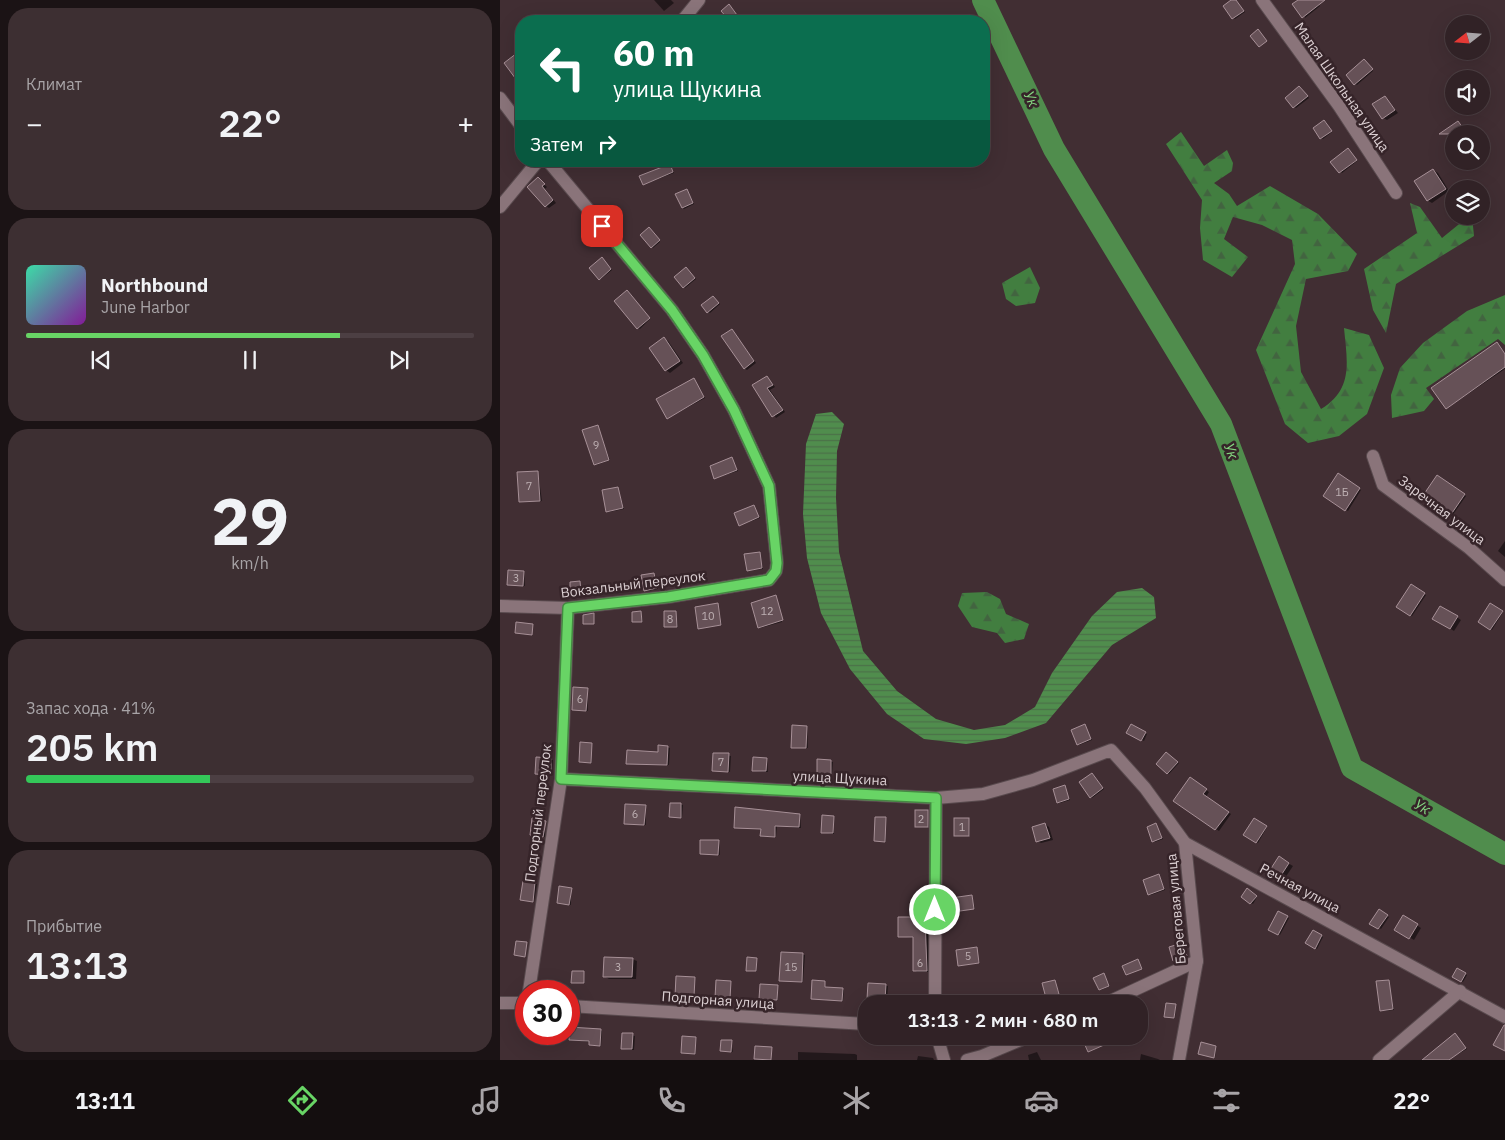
<!DOCTYPE html>
<html lang="ru">
<meta charset="utf-8">
<style>
:root{--surface:#312226;--page:#3d2f32;--text:#f1f3f6;--muted:#a8a4a7;--line:#4c3f43;--accent:#68d465}
body{margin:0;font-family:"IBM Plex Sans",sans-serif;background:var(--page);color:var(--text);height:100vh;display:flex;flex-direction:column;font-size:19px;white-space:nowrap}
*{box-sizing:border-box;margin:0}
p{font-size:16px;color:var(--muted)}
.icon{flex:none;width:28px;height:28px;fill:none;stroke:currentColor;stroke-width:2;stroke-linecap:round;stroke-linejoin:round}
.map{position:relative;flex:1;overflow:hidden}
.details{display:flex;flex-direction:column;gap:8px;padding:8px;background:#1b1315;width:500px}
.details>*{flex:none}
.guide{position:absolute;left:15px;top:15px;width:475px;height:152px;border-radius:20px;box-shadow:0 5px 20px #0002,0 0 0 1px var(--line);background:#0b6e4f;color:#fff;overflow:hidden}
.needle{width:32px;rotate:253deg}
.tools{position:absolute;left:945px;top:15px;display:grid;gap:10px}
.tools a{display:grid;place-items:center;width:45px;height:45px;border-radius:50%;background:var(--surface);box-shadow:0 5px 20px #0002,0 0 0 1px var(--line);font-size:25px}
.speed{position:absolute;left:15px;top:980px;display:flex;gap:10px;font-size:25px;font-weight:700;text-align:center}
.speed>*{display:grid;place-content:center;width:65px;height:65px;border-radius:50%;background:var(--surface);box-shadow:0 5px 20px #0002,0 0 0 1px var(--line);line-height:1}
.speed .limit{border:8px solid #d22;background:#fff;color:#111}
.pin{position:absolute;display:grid;place-items:center;width:42px;height:42px;color:#fff;margin:-21px;border-radius:10px;box-shadow:0 2px 8px #0006}
.me{position:absolute;width:55px;margin:-28px;rotate:0deg;stroke-linejoin:round;filter:drop-shadow(0 0 4px #0008)}
.turn{display:flex;align-items:center;gap:18px;height:105px;padding:0 15px;font-size:22px}
.turn .icon{width:65px;height:65px;stroke-width:2.5}
.turn b{display:block;font-size:35px;line-height:42px}
.then{display:flex;align-items:center;height:48px;padding:0 15px;background:#0003;gap:10px;font-size:19px}
.big{font-size:38px;font-weight:600;line-height:1.1}
.details .widget{flex:1;display:flex;flex-direction:column;justify-content:center;gap:8px;min-width:0;padding:0 18px;border-radius:20px;background:var(--page)}
.details .dial{align-items:center;gap:0}
.dial b{font-size:65px;line-height:1}
.song{display:flex;align-items:center;gap:15px}
.cover{width:60px;height:60px;border-radius:8px;background:linear-gradient(135deg,hsl(160 70% 55%),hsl(290 70% 35%))}
.played{height:5px;border-radius:2px;background:linear-gradient(90deg,var(--accent) 70%,var(--line) 70%)}
.keys{display:flex;justify-content:space-around;direction:ltr}
.heat{display:flex;justify-content:space-between;align-items:center;font-size:28px;direction:ltr}
.charge{height:8px;border-radius:4px;background:linear-gradient(90deg,#34c759 41%,var(--line) 0)}
.trip{position:absolute;left:358px;top:995px;width:290px;height:50px;border-radius:20px;background:var(--surface);box-shadow:0 5px 20px #0002,0 0 0 1px var(--line);font-weight:600;line-height:50px;text-align:center}
.menu{display:flex;height:80px;justify-content:space-around;align-items:center;background:#140e0f;color:var(--muted)}
.menu .icon{width:35px;height:35px}
.menu .current{color:var(--accent)}
.menu b{font-size:22px;color:var(--text)}
main{display:flex;flex:1;min-height:0}
.map>svg:first-child{display:block}
.forest{fill:url(#forest-firs)}
.water{fill:url(#water-rules)}
.shadow{fill:#0007}
.lines{fill:none;stroke-linecap:round;stroke-linejoin:round}
.river{stroke:#508d4d;stroke-width:22}
.building{fill:#665157;stroke:#a79097}
.minor-casing{stroke:#594a4e;stroke-width:14}
.minor{stroke:#8a747a;stroke-width:12}
.route-casing{stroke:#448a42;stroke-width:12}
.route{stroke:#68d465;stroke-width:9}
.labels{text-anchor:middle;stroke-width:5;stroke-linejoin:round;paint-order:stroke}
.number-label{font-size:11px;fill:#beb0b3}
.street-label{font-size:14px;fill:#dbcfd2;stroke:#362429}
.water-label{font-size:15px;font-style:italic;fill:#86d882;stroke:#362429}
</style>
<main>
<section class="details">
<div class="widget"><p>Климат</p>
<div class="heat"><a>−</a><b class="big">22°</b><a>+</a></div>
</div>
<div class="widget">
<div class="song"><i class="cover"></i><div><b>Northbound</b><p>June Harbor</p></div></div>
<div class="played"></div>
<div class="keys"><svg class="icon" aria-label="previous" viewBox="0 0 24 24"><path d="M18 5L8 12l10 7zM5 5v14"/></svg><svg class="icon" aria-label="pause" viewBox="0 0 24 24"><path d="M8 5v14M16 5v14"/></svg><svg class="icon" aria-label="next" viewBox="0 0 24 24"><path d="M6 5l10 7-10 7zM19 5v14"/></svg></div>
</div>
<div class="widget dial"><b>29</b><p>km/h</p></div>
<div class="widget"><p>Запас хода · 41%</p><b class="big">205 km</b><div class="charge"></div></div>
<div class="widget"><p>Прибытие</p><b class="big">13:13</b></div>
</section>
<div class="map">
<svg width="1005" height="1060" viewBox="0 0 1005 1060">
<defs>
<pattern id="forest-firs" width="22" height="20" patternUnits="userSpaceOnUse" patternTransform="scale(1.25)"><rect width="22" height="20" fill="#427e40"/><path d="M5 1l3.5 6h-7zM16 11l3.5 6h-7z" fill="#426440"/></pattern>
<pattern id="water-rules" width="6" height="5" patternUnits="userSpaceOnUse" patternTransform="scale(1.25)"><rect width="6" height="5" fill="#508d4d"/><path d="M0 2.5h6" fill="none" stroke="#4b7148"/></pattern>
</defs>
<rect width="100%" height="100%" fill="#412e33"/>
<g class="forest">
<path d="M 681,132 L 704,166 L 727,150 L 733,163 L 732,171 L 714,183 L 729,194 L 737,206 L 770,186 L 818,214 L 857,254 L 848,271 L 806,279 L 796,326 L 801,372 L 821,409 C 854,389 847,361 844,328 L 869,335 L 884,368 L 867,414 L 839,436 L 808,443 L 785,424 L 756,350 L 795,264 L 792,240 L 762,225 L 733,217 L 724,239 L 748,257 L 732,277 L 703,260 L 700,228 L 702,200 L 666,144 Z"/>
<polygon points="910,203 920,207 942,238 969,216 972,216 974,236 896,284 886,333 873,310 864,269 917,233"/>
<polygon points="530,267 540,288 535,303 516,306 506,299 502,283"/>
<polygon points="1005,295 1005,345 998,339 926,388 934,399 924,411 892,418 891,395 900,368 923,343 967,311"/>
<polygon points="487,592 500,599 506,614 529,624 524,639 505,643 497,633 472,627 458,606 462,593"/>
</g>
<polygon class="water" points="332,412 344,424 337,451 336,498 339,552 363,651 397,691 436,719 474,730 505,725 535,707 552,673 592,616 617,592 642,588 654,597 656,618 612,645 546,723 505,738 466,744 424,739 387,714 350,669 321,613 307,558 303,514 306,444 316,414"/>
<g class="shadow">
<polygon points="154,0 171,0 174,3 164,11"/>
<polygon points="734,0 745,12 735,19 733,18"/>
<polygon points="800,0 816,0 820,6 805,18"/>
<polygon points="231,7 238,16 232,21 230,21"/>
<polygon points="866,62 873,71 857,85 855,84"/>
<polygon points="800,87 809,98 796,108 794,107"/>
<polygon points="885,97 898,113 887,120 883,118"/>
<polygon points="826,122 832,132 823,139 821,138"/>
<polygon points="849,151 857,161 842,173 832,162"/>
<polygon points="169,165 174,173 144,184"/>
<polygon points="933,170 938,173 949,191 932,203 927,200"/>
<polygon points="38,179 47,187 45,189 56,203 49,208 46,206"/>
<polygon points="187,190 194,204 184,209 183,208"/>
<polygon points="150,230 160,242 153,248 152,247"/>
<polygon points="103,260 112,270 101,279 100,279"/>
<polygon points="188,270 196,279 185,288 184,287"/>
<polygon points="127,291 150,319 140,329 138,328"/>
<polygon points="214,298 220,304 210,313 208,312"/>
<polygon points="232,330 256,363 247,370 244,368"/>
<polygon points="164,339 168,341 183,363 170,373 166,370"/>
<polygon points="999,344 1005,354 1005,369 947,408"/>
<polygon points="267,377 275,387 270,390 285,412 276,418 254,385"/>
<polygon points="195,381 205,398 168,418 158,399"/>
<polygon points="97,426 110,460 96,465 95,464"/>
<polygon points="232,459 238,471 215,478"/>
<polygon points="38,472 42,501 22,502 20,501"/>
<polygon points="838,475 861,490 848,511 825,496"/>
<polygon points="938,476 966,496 952,516 924,497"/>
<polygon points="118,488 124,509 109,512 107,511"/>
<polygon points="254,506 260,518 240,525"/>
<polygon points="1005,541 1005,557 998,551"/>
<polygon points="259,553 263,569 248,570"/>
<polygon points="24,572 25,586 9,585"/>
<polygon points="154,574 158,589 147,591 145,590"/>
<polygon points="80,583 83,592 72,592 71,584"/>
<polygon points="911,586 926,595 912,616 898,607"/>
<polygon points="275,597 282,622 260,628 259,627"/>
<polygon points="991,604 1003,612 992,630 980,621"/>
<polygon points="218,605 222,625 200,628"/>
<polygon points="941,607 961,620 954,631 934,618"/>
<polygon points="176,612 178,627 166,627"/>
<polygon points="141,613 143,622 133,622"/>
<polygon points="87,689 88,711 74,709"/>
<polygon points="585,725 592,740 579,745 578,744"/>
<polygon points="631,726 647,734 644,741 628,732"/>
<polygon points="307,727 308,748 294,748"/>
<polygon points="91,744 92,763 82,763 80,762"/>
<polygon points="159,746 170,748 169,765 127,764 159,753"/>
<polygon points="214,754 231,756 230,772 213,770"/>
<polygon points="666,754 679,763 669,774 668,773"/>
<polygon points="37,758 53,760 52,775 36,773"/>
<polygon points="267,759 268,772 255,771"/>
<polygon points="318,761 333,762 332,774 318,773"/>
<polygon points="593,774 604,789 592,798 590,797"/>
<polygon points="694,780 709,792 706,797 731,814 719,831 674,801"/>
<polygon points="564,787 570,800 560,803 558,802"/>
<polygon points="171,804 183,805 182,818 170,816"/>
<polygon points="145,806 146,825 126,823"/>
<polygon points="427,812 429,827 416,826"/>
<polygon points="300,815 301,828 277,826 276,837 263,837 262,829 235,827"/>
<polygon points="333,817 334,834 322,832"/>
<polygon points="385,819 386,842 377,841 375,840"/>
<polygon points="755,819 767,827 758,843 745,834"/>
<polygon points="469,820 470,836 457,836"/>
<polygon points="45,822 45,837 33,835"/>
<polygon points="545,824 549,827 553,840 541,843 537,841"/>
<polygon points="656,824 663,839 655,842 653,841"/>
<polygon points="219,842 220,855 201,853"/>
<polygon points="779,858 793,866 785,878 772,869"/>
<polygon points="659,876 665,890 651,895 649,894"/>
<polygon points="24,882 37,884 34,902 23,900"/>
<polygon points="71,889 71,905 60,903"/>
<polygon points="747,890 757,897 753,904 742,897"/>
<polygon points="472,896 475,909 454,911"/>
<polygon points="879,911 889,917 881,929 871,923"/>
<polygon points="779,913 789,918 780,935 770,929"/>
<polygon points="904,917 921,928 914,940 896,929"/>
<polygon points="425,919 428,920 430,972 417,972 414,970 414,938 399,936"/>
<polygon points="814,932 823,937 817,949 807,943"/>
<polygon points="26,943 26,957 15,955"/>
<polygon points="682,944 688,957 676,961 674,960"/>
<polygon points="476,949 480,963 460,965"/>
<polygon points="282,953 305,955 303,982 281,980"/>
<polygon points="132,959 137,961 136,979 109,979 104,976"/>
<polygon points="256,959 257,971 249,971"/>
<polygon points="638,961 643,969 627,974"/>
<polygon points="958,969 967,975 963,982 954,977"/>
<polygon points="84,972 85,983 73,982"/>
<polygon points="604,975 610,986 601,990 600,989"/>
<polygon points="195,978 195,997 176,995"/>
<polygon points="555,981 560,995 548,998 547,997"/>
<polygon points="888,981 894,1010 883,1011 881,1010"/>
<polygon points="230,982 231,999 216,998"/>
<polygon points="325,982 326,989 344,990 343,1001 314,999"/>
<polygon points="370,984 388,986 387,1000 369,999"/>
<polygon points="278,986 278,1000 262,999"/>
<polygon points="676,1005 675,1018 667,1017"/>
<polygon points="20,1021 26,1022 26,1033 20,1032"/>
<polygon points="69,1027 102,1031 101,1046 92,1046 90,1042 58,1038 58,1034 69,1034"/>
<polygon points="123,1034 135,1036 134,1050 124,1049"/>
<polygon points="955,1035 967,1049 947,1060 927,1060"/>
<polygon points="464,1036 493,1036 493,1038 469,1046"/>
<polygon points="196,1038 196,1054 182,1053"/>
<polygon points="231,1041 233,1052 221,1050"/>
<polygon points="716,1047 715,1058 699,1054"/>
<polygon points="271,1048 272,1060 256,1058"/>
<polygon points="298,1052 355,1054 357,1055 357,1060 298,1060"/>
<polygon points="537,1052 541,1060 529,1060 528,1055"/>
<polygon points="641,1054 658,1059 660,1060 640,1060"/>
<polygon points="418,1056 433,1058 434,1060 417,1060"/>
</g>
<g class="lines">
<polyline class="river" points="483,0 554,149 721,424 852,768 1005,854"/>
</g>
<g class="building">
<polygon points="731,0 736,0 744,11 732,19 723,6"/>
<polygon points="798,0 825,0 802,18 792,4"/>
<polygon points="229,4 237,15 230,21 221,11"/>
<polygon points="758,29 767,41 759,47 750,36"/>
<polygon points="17,53 21,58 21,86 4,63"/>
<polygon points="864,59 873,69 854,85 846,75"/>
<polygon points="799,86 808,96 793,108 785,98"/>
<polygon points="885,96 895,110 882,119 872,104"/>
<polygon points="824,120 832,131 820,139 813,128"/>
<polygon points="958,121 967,134 939,134"/>
<polygon points="848,148 857,160 839,173 830,162"/>
<polygon points="170,164 173,172 143,185 139,176"/>
<polygon points="933,169 946,189 927,201 914,181"/>
<polygon points="38,177 45,184 42,186 53,200 45,207 27,187"/>
<polygon points="187,189 193,203 182,208 175,194"/>
<polygon points="149,227 160,240 151,248 140,235"/>
<polygon points="102,257 111,269 99,280 89,268"/>
<polygon points="186,267 195,278 183,288 174,277"/>
<polygon points="127,290 150,318 137,329 114,301"/>
<polygon points="213,296 219,303 207,313 201,305"/>
<polygon points="232,329 254,361 244,369 221,336"/>
<polygon points="164,337 180,361 165,371 149,348"/>
<polygon points="997,342 1005,354 1005,367 946,409 931,388"/>
<polygon points="267,376 273,385 267,388 283,410 272,417 252,385"/>
<polygon points="194,378 204,397 167,419 156,399"/>
<polygon points="98,425 109,460 94,465 82,430"/>
<polygon points="232,457 237,470 214,479 210,466"/>
<polygon points="38,471 40,501 19,502 17,472"/>
<polygon points="838,473 860,488 845,511 823,496"/>
<polygon points="937,475 965,494 950,516 922,497"/>
<polygon points="118,487 123,508 106,512 102,490"/>
<polygon points="254,505 259,517 239,526 234,513"/>
<polygon points="260,552 262,568 247,571 244,554"/>
<polygon points="8,570 24,571 23,586 7,585"/>
<polygon points="154,573 157,588 144,591 141,575"/>
<polygon points="80,581 81,592 70,593 70,582"/>
<polygon points="911,584 925,593 910,616 896,607"/>
<polygon points="276,595 283,620 258,628 251,603"/>
<polygon points="218,603 221,625 198,629 195,607"/>
<polygon points="990,603 1003,611 990,630 978,622"/>
<polygon points="940,606 958,616 950,629 932,619"/>
<polygon points="141,611 142,622 132,622 132,612"/>
<polygon points="164,611 176,611 177,627 164,627"/>
<polygon points="94,613 94,624 83,624 83,615"/>
<polygon points="16,622 33,624 32,635 15,633"/>
<polygon points="73,687 88,688 86,711 72,710"/>
<polygon points="585,724 591,739 577,745 571,730"/>
<polygon points="631,724 646,732 641,741 626,733"/>
<polygon points="292,725 307,726 306,748 291,748"/>
<polygon points="80,742 92,743 91,763 79,762"/>
<polygon points="158,745 168,746 167,765 126,764 127,750 158,752"/>
<polygon points="666,752 678,762 667,774 656,764"/>
<polygon points="213,753 229,753 228,772 212,771"/>
<polygon points="36,757 51,758 51,775 35,774"/>
<polygon points="253,757 267,758 266,771 252,771"/>
<polygon points="317,759 331,760 331,774 317,773"/>
<polygon points="592,773 603,788 590,798 579,782"/>
<polygon points="690,777 707,789 703,794 729,812 715,830 673,801"/>
<polygon points="565,785 569,799 557,803 553,789"/>
<polygon points="170,803 181,803 181,818 169,817"/>
<polygon points="125,804 146,805 144,825 124,824"/>
<polygon points="235,807 300,814 299,827 275,826 275,837 260,836 261,829 234,828"/>
<rect x="415" y="810" width="13" height="17"/>
<polygon points="322,815 334,816 333,833 321,833"/>
<polygon points="375,817 386,817 385,842 374,841"/>
<polygon points="32,818 46,821 43,837 30,835"/>
<rect x="454" y="818" width="15" height="18"/>
<polygon points="754,818 767,826 756,843 743,835"/>
<polygon points="545,823 550,838 536,842 532,827"/>
<polygon points="656,823 662,838 652,842 647,827"/>
<polygon points="200,840 219,840 218,855 200,854"/>
<polygon points="779,856 789,863 780,877 770,870"/>
<polygon points="659,874 664,889 648,895 643,880"/>
<polygon points="23,881 35,882 33,902 20,900"/>
<polygon points="59,886 72,888 69,905 57,903"/>
<polygon points="747,888 757,896 750,904 741,897"/>
<polygon points="472,895 474,909 453,912 451,898"/>
<polygon points="879,909 888,915 878,929 869,924"/>
<polygon points="778,911 788,916 778,935 768,930"/>
<polygon points="903,915 918,924 909,939 894,930"/>
<polygon points="398,917 425,917 427,971 413,971 413,937 398,937"/>
<polygon points="813,930 822,935 815,949 805,943"/>
<polygon points="16,941 27,942 25,957 14,955"/>
<polygon points="682,943 687,956 673,961 669,947"/>
<polygon points="477,947 479,963 458,966 456,950"/>
<polygon points="281,952 303,953 302,982 279,981"/>
<polygon points="104,957 133,958 132,977 103,977"/>
<polygon points="247,957 257,958 256,971 246,971"/>
<polygon points="638,959 642,969 626,975 622,966"/>
<polygon points="957,968 966,973 961,982 952,977"/>
<polygon points="72,971 84,971 84,983 71,983"/>
<polygon points="604,973 609,986 599,990 593,978"/>
<polygon points="176,976 195,977 194,997 175,996"/>
<polygon points="216,980 231,981 230,999 215,998"/>
<polygon points="312,980 325,981 325,987 343,988 342,1001 311,999"/>
<polygon points="555,980 559,994 546,998 542,983"/>
<polygon points="889,980 893,1009 880,1011 876,981"/>
<polygon points="368,983 386,984 385,1000 367,999"/>
<polygon points="260,984 278,985 277,1000 259,999"/>
<polygon points="666,1003 676,1004 674,1018 664,1017"/>
<polygon points="1004,1025 1005,1025 1005,1051 993,1045"/>
<polygon points="69,1027 101,1029 100,1046 89,1045 89,1041 69,1040"/>
<polygon points="122,1033 133,1033 132,1049 121,1049"/>
<polygon points="955,1033 966,1048 949,1060 922,1060"/>
<polygon points="182,1036 196,1037 195,1054 181,1053"/>
<polygon points="581,1036 601,1036 604,1045 588,1052"/>
<polygon points="221,1040 232,1040 231,1052 220,1051"/>
<polygon points="701,1042 716,1046 714,1058 698,1054"/>
<polygon points="255,1046 272,1047 271,1060 254,1059"/>
</g>
<g class="lines">
<g class="minor-casing">
<g id="minor">
<polyline points="762,0 839,106 896,193"/>
<polyline points="182,21 199,0"/>
<polyline points="0,98 21,126"/>
<polyline points="0,207 38,161"/>
<polyline points="873,456 883,485 969,548 1005,580"/>
<polyline points="0,606 68,608 168,597 269,580 276,571 277,563 269,486 234,410 203,355 172,310 48,161"/>
<polyline points="61,779 436,798 483,794 533,780 611,750 645,788 685,843 1005,1017"/>
<polyline points="29,991 61,779 68,608"/>
<polyline points="0,1003 26,1003"/>
<polyline points="435,1004 436,798"/>
<polyline points="604,1004 697,961"/>
<polyline points="69,1006 366,1024"/>
<polyline points="437,1036 444,1060"/>
<polyline points="467,1060 482,1056 530,1036"/>
<polyline points="679,1060 697,961 685,843"/>
<polyline points="879,1060 960,991"/>
</g>
</g>
<use href="#minor" class="minor"/>
</g>
<g class="lines">
<g class="route-casing">
<polyline id="route" points="102,226 172,310 203,355 234,410 269,486 277,563 276,571 269,580 168,597 68,608 61,779 436,798 435,910"/>
</g>
<use href="#route" class="route"/>
</g>
<g class="labels">
<g class="number-label">
<text x="96" y="449">9</text>
<text x="29" y="490">7</text>
<text x="842" y="496">1Б</text>
<text x="16" y="582">3</text>
<text x="267" y="615">12</text>
<text x="208" y="620">10</text>
<text x="170" y="623">8</text>
<text x="80" y="703">6</text>
<text x="221" y="766">7</text>
<text x="135" y="818">6</text>
<text x="421" y="823">2</text>
<text x="462" y="831">1</text>
<text x="468" y="960">5</text>
<text x="420" y="967">6</text>
<text x="118" y="971">3</text>
<text x="291" y="971">15</text>
</g>
<g class="street-label">
<text transform="translate(842 87) rotate(55)" y="5">Малая Школьная улица</text>
<text transform="translate(942 510) rotate(37)" y="5">Заречная улица</text>
<text transform="translate(133 584) rotate(-7)" y="5">Вокзальный переулок</text>
<text transform="translate(340 778) rotate(3)" y="5">улица Щукина</text>
<text transform="translate(38 813) rotate(-83)" y="5">Подгорный переулок</text>
<text transform="translate(800 888) rotate(28)" y="5">Речная улица</text>
<text transform="translate(676 909) rotate(-95)" y="5">Береговая улица</text>
<text transform="translate(218 1000) rotate(4)" y="5">Подгорная улица</text>
</g>
<g class="water-label">
<text transform="translate(531 99) rotate(65)" y="5">Ук</text>
<text transform="translate(731 451) rotate(69)" y="5">Ук</text>
<text transform="translate(922 807) rotate(29)" y="5">Ук</text>
</g>
</g>
</svg>
<div class="tools">
<a><svg class="needle" viewBox="-14 -14 28 28"><path d="M0-13l5 13h-10z" fill="#e53935"/><path d="M0 13l5-13h-10z" fill="#a8a4a7"/></svg></a>
<a><svg class="icon" aria-label="sound" viewBox="0 0 24 24"><path d="M4 9h4l5-4v14l-5-4H4zM17 9q2 3 0 6"/></svg></a>
<a><svg class="icon" aria-label="search" viewBox="0 0 24 24"><circle cx="10" cy="10" r="6"/><path d="M15 15l6 6"/></svg></a>
<a><svg class="icon" aria-label="layers" viewBox="0 0 24 24"><path d="M12 4l9 5-9 5-9-5zM3 14l9 5 9-5"/></svg></a>
</div>
<div class="speed"><div class="limit">30</div></div>
<div class="pin" style="left:102px;top:226px;background:#d93025"><svg class="icon" aria-label="arrive" viewBox="0 0 24 24"><path d="M6 21V4h12l-3 4 3 4H6"/></svg></div>
<svg class="me" style="left:435px;top:910px" viewBox="-20 -20 40 40"><circle r="17" fill="#68d465" stroke="#fff" stroke-width="3"/><path d="M0-11L8 9 0 5-8 9z" fill="#fff"/></svg>
<div class="trip">13:13 · 2 мин · 680 m</div>
<div class="guide">
<div class="turn"><svg class="icon" aria-label="left" viewBox="0 0 24 24"><path d="M17 20v-9H6M10 6l-5 5 5 5"/></svg><div><b>60 m</b>улица Щукина</div></div>
<div class="then">Затем<svg class="icon" aria-label="right" viewBox="0 0 24 24"><path d="M7 20v-9h11M14 6l5 5-5 5"/></svg></div>
</div>
</div>
</main>
<nav class="menu">
<b>13:11</b>
<svg class="icon current" aria-label="directions" viewBox="0 0 24 24"><path d="M12 3l9 9-9 9-9-9zM9 14v-3h6M13 9l2 2-2 2"/></svg>
<svg class="icon" aria-label="music" viewBox="0 0 24 24"><path d="M9 18V5l10-2v13"/><circle cx="6" cy="18" r="3"/><circle cx="16" cy="16" r="3"/></svg>
<svg class="icon" aria-label="phone" viewBox="0 0 24 24"><path d="M5 4h4l2 5-3 2q2 4 5 5l2-3 5 2v4C11 20 4 13 5 4z"/></svg>
<svg class="icon" aria-label="climate" viewBox="0 0 24 24"><path d="M12 3v18M4 7l16 10M4 17L20 7"/></svg>
<svg class="icon" aria-label="car" viewBox="0 0 24 24"><path d="M5 17H2v-5l4-1 3-4h7l3 4 3 1v5h-3M9 17h6M6 11h13"/><circle cx="7" cy="17" r="2"/><circle cx="17" cy="17" r="2"/></svg>
<svg class="icon" aria-label="filters" viewBox="0 0 24 24"><path d="M4 7h16M4 17h16"/><circle cx="9" cy="7" r="2"/><circle cx="15" cy="17" r="2"/></svg>
<b>22°</b>
</nav>
